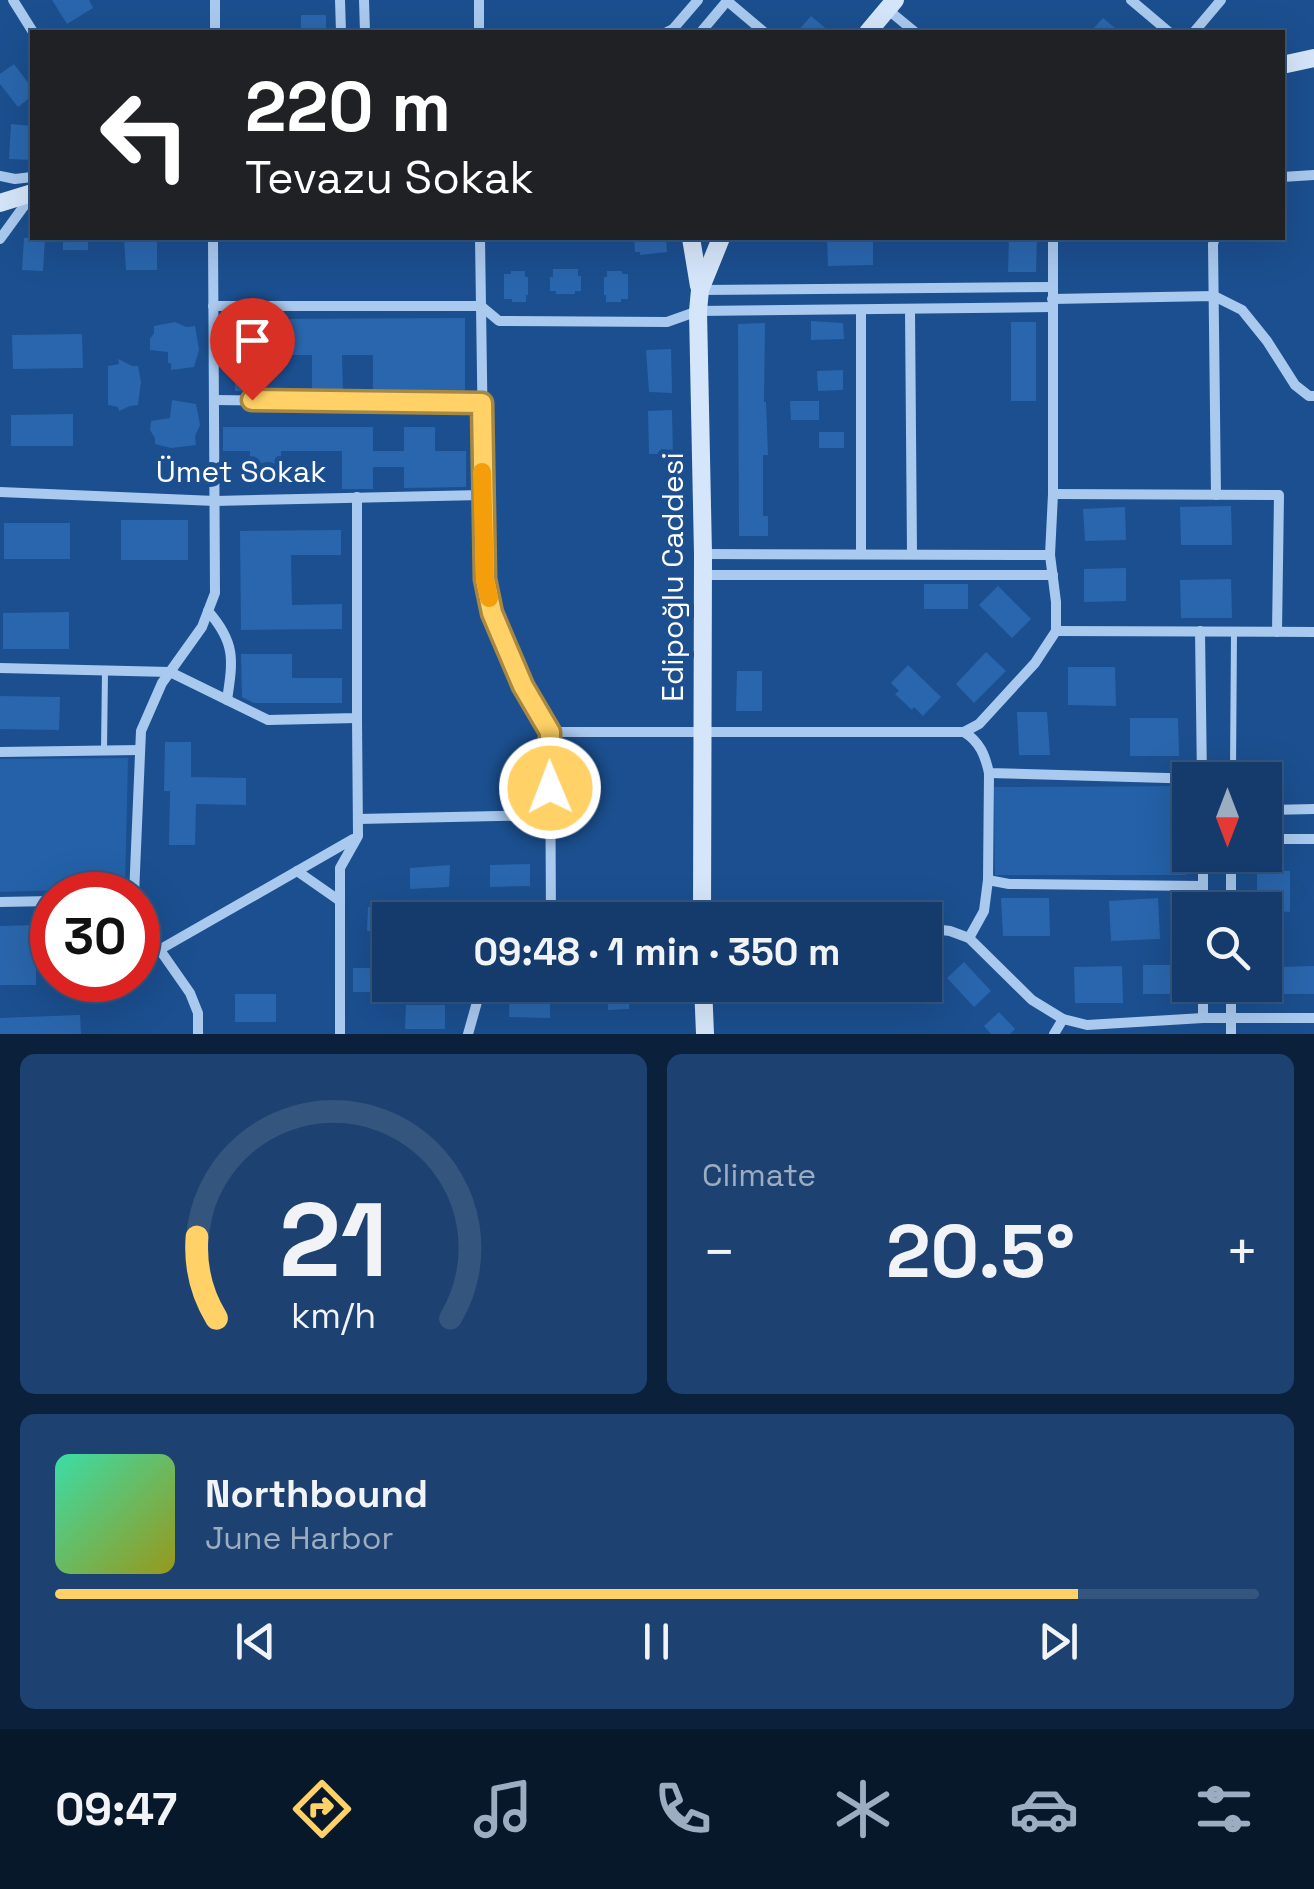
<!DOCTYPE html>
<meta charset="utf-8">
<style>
:root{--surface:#143b6b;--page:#1d4271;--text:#f1f3f6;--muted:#9dadc1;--line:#33557e;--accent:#ffd166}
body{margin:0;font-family:"Space Grotesk",sans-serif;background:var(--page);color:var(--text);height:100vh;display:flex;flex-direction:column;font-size:38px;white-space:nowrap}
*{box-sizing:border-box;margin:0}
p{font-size:32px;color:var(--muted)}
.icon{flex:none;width:55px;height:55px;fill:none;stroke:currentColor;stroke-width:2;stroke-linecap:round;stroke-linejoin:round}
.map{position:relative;height:1034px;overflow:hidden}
.panel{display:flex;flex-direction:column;gap:20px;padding:20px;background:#0b203b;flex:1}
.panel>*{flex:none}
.top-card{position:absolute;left:30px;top:30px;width:1255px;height:210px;border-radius:0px;box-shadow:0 10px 40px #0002,0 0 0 2px var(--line);background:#202124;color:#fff;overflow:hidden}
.needle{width:65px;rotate:180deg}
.controls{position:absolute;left:1172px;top:762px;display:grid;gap:20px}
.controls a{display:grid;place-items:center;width:110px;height:110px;border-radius:0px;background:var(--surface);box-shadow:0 10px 40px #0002,0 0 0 2px var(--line);font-size:50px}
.speed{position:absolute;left:30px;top:872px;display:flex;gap:20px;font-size:50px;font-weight:700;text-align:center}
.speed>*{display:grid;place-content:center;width:130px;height:130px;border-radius:50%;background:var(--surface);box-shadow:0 10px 40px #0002,0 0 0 2px var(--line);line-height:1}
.speed .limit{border:15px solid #d22;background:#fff;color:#111}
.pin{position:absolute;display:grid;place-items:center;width:85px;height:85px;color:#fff;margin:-102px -42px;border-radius:50% 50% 50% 0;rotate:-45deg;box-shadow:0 0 10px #0007}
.pin .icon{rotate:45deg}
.me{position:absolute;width:110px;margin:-55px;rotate:359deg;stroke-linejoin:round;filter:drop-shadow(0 0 8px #0008)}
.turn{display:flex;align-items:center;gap:35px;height:210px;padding:0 50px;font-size:45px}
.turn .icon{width:130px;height:130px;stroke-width:2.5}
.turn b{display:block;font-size:70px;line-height:85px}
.big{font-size:75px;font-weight:700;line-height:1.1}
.panel .card{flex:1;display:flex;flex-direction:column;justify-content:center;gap:15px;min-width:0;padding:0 35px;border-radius:15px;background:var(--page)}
.panel .dial{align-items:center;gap:0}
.dial svg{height:260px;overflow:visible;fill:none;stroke:var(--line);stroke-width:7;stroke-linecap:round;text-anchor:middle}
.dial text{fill:var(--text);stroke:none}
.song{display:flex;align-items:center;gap:30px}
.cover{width:120px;height:120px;border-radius:15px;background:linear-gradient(135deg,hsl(160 70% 55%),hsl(60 70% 35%))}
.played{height:10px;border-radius:5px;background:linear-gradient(90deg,var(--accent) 85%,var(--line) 85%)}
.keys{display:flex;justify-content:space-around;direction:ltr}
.heat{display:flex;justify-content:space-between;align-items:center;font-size:55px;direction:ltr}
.panel .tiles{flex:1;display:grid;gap:20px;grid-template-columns:1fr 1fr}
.card:last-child{grid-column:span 2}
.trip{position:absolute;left:372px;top:902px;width:570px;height:100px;border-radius:0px;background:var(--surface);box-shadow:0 10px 40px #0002,0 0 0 2px var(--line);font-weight:700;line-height:100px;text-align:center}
.tabs{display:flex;height:160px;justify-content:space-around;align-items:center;background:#08182b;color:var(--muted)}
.tabs .icon{width:70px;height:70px}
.tabs .current{color:var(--accent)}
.tabs b{font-size:45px;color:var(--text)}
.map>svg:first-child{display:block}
.green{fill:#2461a8}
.building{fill:#2a66ad}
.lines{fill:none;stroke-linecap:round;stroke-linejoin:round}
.lane{stroke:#a9c9ee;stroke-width:6}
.street{stroke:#a9c9ee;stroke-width:10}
.secondary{stroke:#d6e6fa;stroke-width:18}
.route-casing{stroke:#a68842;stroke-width:25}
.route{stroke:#ffd166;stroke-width:18}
.slow{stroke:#f59e0b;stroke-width:18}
.labels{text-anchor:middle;stroke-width:10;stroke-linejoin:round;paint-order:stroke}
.street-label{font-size:30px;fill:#fff;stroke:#1b4f8f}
</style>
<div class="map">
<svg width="1314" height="1034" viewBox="0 0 1314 1034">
<rect width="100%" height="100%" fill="#1b4f8f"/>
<g class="green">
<polygon points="128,758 125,888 0,892 0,759"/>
<polygon points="1186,786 1186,875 995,875 994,787"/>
</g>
<g class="building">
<polygon points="52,0 89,0 93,8 67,24"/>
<rect x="301" y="15" width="25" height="17"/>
<polygon points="811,16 830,32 797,32"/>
<polygon points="1103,18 1120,32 1090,32"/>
<polygon points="14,64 32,88 32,96 18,107 0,84 0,74"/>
<polygon points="11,124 32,126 32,160 9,159"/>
<polygon points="24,238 45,238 43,271 22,270"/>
<rect x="63" y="238" width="25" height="12"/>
<polygon points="124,238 157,238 157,270 126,270"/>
<polygon points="634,238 666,238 667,252 640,255 640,252 635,252"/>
<polygon points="827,238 873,238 873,265 828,266"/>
<polygon points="1009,238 1037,238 1036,272 1008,272"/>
<polygon points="553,269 578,269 578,276 581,276 581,291 575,291 575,294 556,294 556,291 550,291 550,277 553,277"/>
<polygon points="511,271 525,271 525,277 528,277 528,295 526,295 526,302 512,302 512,299 504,299 504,274 511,274"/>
<polygon points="607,271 622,271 622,274 628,274 628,299 621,299 621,302 606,302 606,295 604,295 604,277 607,277"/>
<polygon points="465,318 465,392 373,392 373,355 342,355 343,392 312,392 312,355 251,355 251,392 235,391 235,355 222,355 222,338 251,338 251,319"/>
<polygon points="811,321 843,323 844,339 811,340"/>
<polygon points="175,322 186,327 195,326 199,350 194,367 171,370 171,363 168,363 168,352 150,350 150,339 154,333 154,326"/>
<rect x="1011" y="322" width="25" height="79"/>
<polygon points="765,323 764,402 766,402 768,455 763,455 763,516 768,516 768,536 739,536 738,324"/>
<polygon points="82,334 83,368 13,369 12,335"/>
<polygon points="671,349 672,393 649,392 646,350"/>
<polygon points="118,359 132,366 138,366 141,382 138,405 130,406 119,411 118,407 108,405 108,366 119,364"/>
<polygon points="843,370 843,390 818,391 817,371"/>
<polygon points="172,400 196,404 200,425 195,436 196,445 171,448 155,444 155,438 150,430 151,421 170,418"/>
<polygon points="790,401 819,401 819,420 791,420"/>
<polygon points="672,410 673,454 649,454 648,411"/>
<polygon points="73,414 73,446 11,446 11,415"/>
<polygon points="223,427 373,427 373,451 404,451 404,427 435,427 435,451 466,451 466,487 404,488 404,467 373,467 373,489 342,489 342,451 281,451 281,470 250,470 250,451 223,451"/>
<rect x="819" y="432" width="25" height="16"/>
<polygon points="1231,506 1232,545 1181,545 1180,507"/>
<polygon points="1125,507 1126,540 1085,541 1083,509"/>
<rect x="121" y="520" width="67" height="40"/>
<rect x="4" y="523" width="66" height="36"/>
<polygon points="341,530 341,555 291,555 292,605 342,604 342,629 241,630 240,531"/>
<polygon points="1126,568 1126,601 1084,602 1084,569"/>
<polygon points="1231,579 1232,618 1181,618 1180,580"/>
<rect x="924" y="584" width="44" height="25"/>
<polygon points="998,586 1031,619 1012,638 979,605"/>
<polygon points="69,612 69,649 3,649 3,613"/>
<polygon points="986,652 1006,671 974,703 956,684"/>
<polygon points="241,654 292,654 292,678 342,678 342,703 254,703 242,697"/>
<polygon points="908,665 941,697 923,716 914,707 912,710 895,694 899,691 891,683"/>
<polygon points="1068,667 1115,667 1116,706 1068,705"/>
<polygon points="737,671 762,671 762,711 736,711"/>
<polygon points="0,696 60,697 59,730 0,729"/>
<polygon points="1017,712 1047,712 1050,755 1019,755"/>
<polygon points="1130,718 1178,718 1179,756 1130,756"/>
<polygon points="165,742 191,742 191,777 246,778 246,805 196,804 195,845 169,845 170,791 164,791"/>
<polygon points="530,864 530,886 490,887 490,865"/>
<polygon points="450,865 449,887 410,889 410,868"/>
<polygon points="1257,870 1290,871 1290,912 1257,910"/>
<polygon points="1001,898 1049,898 1050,936 1003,936"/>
<polygon points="1158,898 1160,939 1111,941 1109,901"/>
<polygon points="368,907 407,907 407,920 390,920 390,931 367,931"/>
<polygon points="36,925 36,985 0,985 0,926"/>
<polygon points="964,962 991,991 974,1007 947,978"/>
<rect x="1143" y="965" width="42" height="29"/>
<polygon points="1122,966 1123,1003 1075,1003 1074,967"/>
<polygon points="1314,966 1314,994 1278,994 1277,967"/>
<rect x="353" y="968" width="37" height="24"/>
<polygon points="608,985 630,985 629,1009 608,1010"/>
<polygon points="510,991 550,992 550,1018 509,1017"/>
<rect x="235" y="994" width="41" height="28"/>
<polygon points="406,1005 445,1005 445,1029 405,1029"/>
<polygon points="999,1012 1015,1029 1010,1034 991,1034 984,1026"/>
<polygon points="80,1015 81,1034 0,1034 0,1018"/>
</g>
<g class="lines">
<g class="lane">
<polyline points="104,750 105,671"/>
<polyline points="1203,771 1233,770 1234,633"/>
</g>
<g class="street">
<polyline points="13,0 33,32"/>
<polyline points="340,0 341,32"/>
<polyline points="364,0 365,32"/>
<polyline points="726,0 764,32"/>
<polyline points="1131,0 1169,32"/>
<polyline points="887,9 915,32"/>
<polyline points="215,32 215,0"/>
<polyline points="479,32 479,0"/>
<polyline points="667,32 673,29 698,0"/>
<polyline points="701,32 727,1"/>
<polyline points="1194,32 1221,0"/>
<polyline points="0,176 15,179 32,177"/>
<polyline points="1282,177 1314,175"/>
<polyline points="480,238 485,579 492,613 523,686 550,732 551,920"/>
<polyline points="1215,238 1213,244 1216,495"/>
<polyline points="0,239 32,195"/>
<polyline points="700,290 1052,287"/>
<polyline points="1052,299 1214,296 1242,310 1267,341 1295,385 1309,396 1314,396"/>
<polyline points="213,306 481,306 499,321 667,322 698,311 1052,307"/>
<polyline points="910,310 912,553"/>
<polyline points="861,311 861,554"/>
<polyline points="214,400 482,403"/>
<polyline points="0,492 215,501 482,495"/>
<polyline points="1053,494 1279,495 1277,632"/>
<polyline points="703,554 1050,555"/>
<polyline points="703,575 1053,575"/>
<path d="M 208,611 C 236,643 233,660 227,700"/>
<polyline points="1056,631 1314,632"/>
<polyline points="1200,631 1202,780"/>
<polyline points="0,668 170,672 268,720 357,718 357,497"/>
<polyline points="550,732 964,732 979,724 1035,663 1056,631 1056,602 1050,555 1053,494 1053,238"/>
<path d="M 964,732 C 980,742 985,755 989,773 L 1202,779"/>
<polyline points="0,752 140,750"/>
<polyline points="1265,810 1314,809"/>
<polyline points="358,819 550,815"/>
<polyline points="1265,839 1314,839"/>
<polyline points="1203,855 1203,910"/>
<polyline points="297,871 340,901"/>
<polyline points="988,880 1009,884 1203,886"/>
<polyline points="134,895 141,731 162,683 202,627 215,593 213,238"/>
<polyline points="0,902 52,901"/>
<polyline points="1231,910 1231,855"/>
<polyline points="138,913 139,920 190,993 198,1013 198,1034"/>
<polyline points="925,928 950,931 969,938 1032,1000 1063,1019 1087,1025 1203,1018 1314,1018"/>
<polyline points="969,938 984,911 988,880 989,773"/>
<polyline points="159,950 353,839"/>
<polyline points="1203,985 1203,1018"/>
<polyline points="340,1034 340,868 358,836 357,718"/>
<polyline points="468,1034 479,995 489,985"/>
<polyline points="1054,1034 1063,1019"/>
<polyline points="1231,1034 1231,985"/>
</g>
<g class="secondary">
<polyline points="868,32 895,0"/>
<polyline points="1282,65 1314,58"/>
<polyline points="0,203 32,193"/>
<polyline points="691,238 699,286"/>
<polyline points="702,920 703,554 698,311 700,290 721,238"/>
<polyline points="703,985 705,1034"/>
</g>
</g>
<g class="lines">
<g class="route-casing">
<polyline id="route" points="252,400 482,403 485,579 492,613 523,686 550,732 550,788"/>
</g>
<use href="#route" class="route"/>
<polyline class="slow" points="482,472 485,579 489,598"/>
</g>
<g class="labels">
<g class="street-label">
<text x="241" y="482">Ümet Sokak</text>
<text transform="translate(673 577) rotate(-90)" y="10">Edipoğlu Caddesi</text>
</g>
</g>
</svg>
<div class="controls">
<a><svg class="needle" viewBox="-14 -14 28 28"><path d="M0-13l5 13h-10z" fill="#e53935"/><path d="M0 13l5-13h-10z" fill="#9dadc1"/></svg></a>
<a><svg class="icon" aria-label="search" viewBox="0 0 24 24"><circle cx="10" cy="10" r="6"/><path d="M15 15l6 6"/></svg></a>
</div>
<div class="speed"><div class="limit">30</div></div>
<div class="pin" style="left:252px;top:400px;background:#d93025"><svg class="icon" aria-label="arrive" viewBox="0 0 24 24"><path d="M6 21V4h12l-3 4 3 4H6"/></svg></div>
<svg class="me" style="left:550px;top:788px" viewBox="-20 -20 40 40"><circle r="17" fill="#ffd166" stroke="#fff" stroke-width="3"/><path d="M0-11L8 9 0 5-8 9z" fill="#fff"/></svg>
<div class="trip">09:48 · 1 min · 350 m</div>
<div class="top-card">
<div class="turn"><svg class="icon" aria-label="left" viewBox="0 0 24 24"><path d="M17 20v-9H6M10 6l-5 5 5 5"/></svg><div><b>220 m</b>Tevazu Sokak</div></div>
</div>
</div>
<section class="panel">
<div class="tiles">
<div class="card dial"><svg viewBox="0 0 100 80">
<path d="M14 69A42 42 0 1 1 86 69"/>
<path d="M14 69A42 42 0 0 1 8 44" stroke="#ffd166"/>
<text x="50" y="56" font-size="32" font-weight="700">21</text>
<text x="50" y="72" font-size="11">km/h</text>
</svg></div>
<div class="card"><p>Climate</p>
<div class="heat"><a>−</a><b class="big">20.5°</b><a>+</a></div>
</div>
<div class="card">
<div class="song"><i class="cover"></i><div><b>Northbound</b><p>June Harbor</p></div></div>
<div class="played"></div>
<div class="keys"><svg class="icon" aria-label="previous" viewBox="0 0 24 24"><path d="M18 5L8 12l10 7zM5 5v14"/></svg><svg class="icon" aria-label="pause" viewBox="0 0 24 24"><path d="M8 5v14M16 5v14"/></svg><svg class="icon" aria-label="next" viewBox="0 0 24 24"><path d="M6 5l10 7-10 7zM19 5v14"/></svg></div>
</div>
</div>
</section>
<nav class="tabs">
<b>09:47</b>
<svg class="icon current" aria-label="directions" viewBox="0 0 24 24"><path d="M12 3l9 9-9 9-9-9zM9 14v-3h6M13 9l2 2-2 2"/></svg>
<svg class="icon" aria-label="music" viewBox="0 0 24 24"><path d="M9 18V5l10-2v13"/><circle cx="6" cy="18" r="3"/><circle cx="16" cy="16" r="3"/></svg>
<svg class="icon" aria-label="phone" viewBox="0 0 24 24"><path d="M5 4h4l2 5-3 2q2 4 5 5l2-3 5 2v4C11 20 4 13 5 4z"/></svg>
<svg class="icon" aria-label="climate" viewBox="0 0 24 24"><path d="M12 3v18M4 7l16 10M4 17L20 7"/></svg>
<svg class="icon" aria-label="car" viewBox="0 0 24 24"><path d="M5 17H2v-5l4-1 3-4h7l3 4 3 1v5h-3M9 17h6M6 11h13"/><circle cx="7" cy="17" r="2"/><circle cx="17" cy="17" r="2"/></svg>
<svg class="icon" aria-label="filters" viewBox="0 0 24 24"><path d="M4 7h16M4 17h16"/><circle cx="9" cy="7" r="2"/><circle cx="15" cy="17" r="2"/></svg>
</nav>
